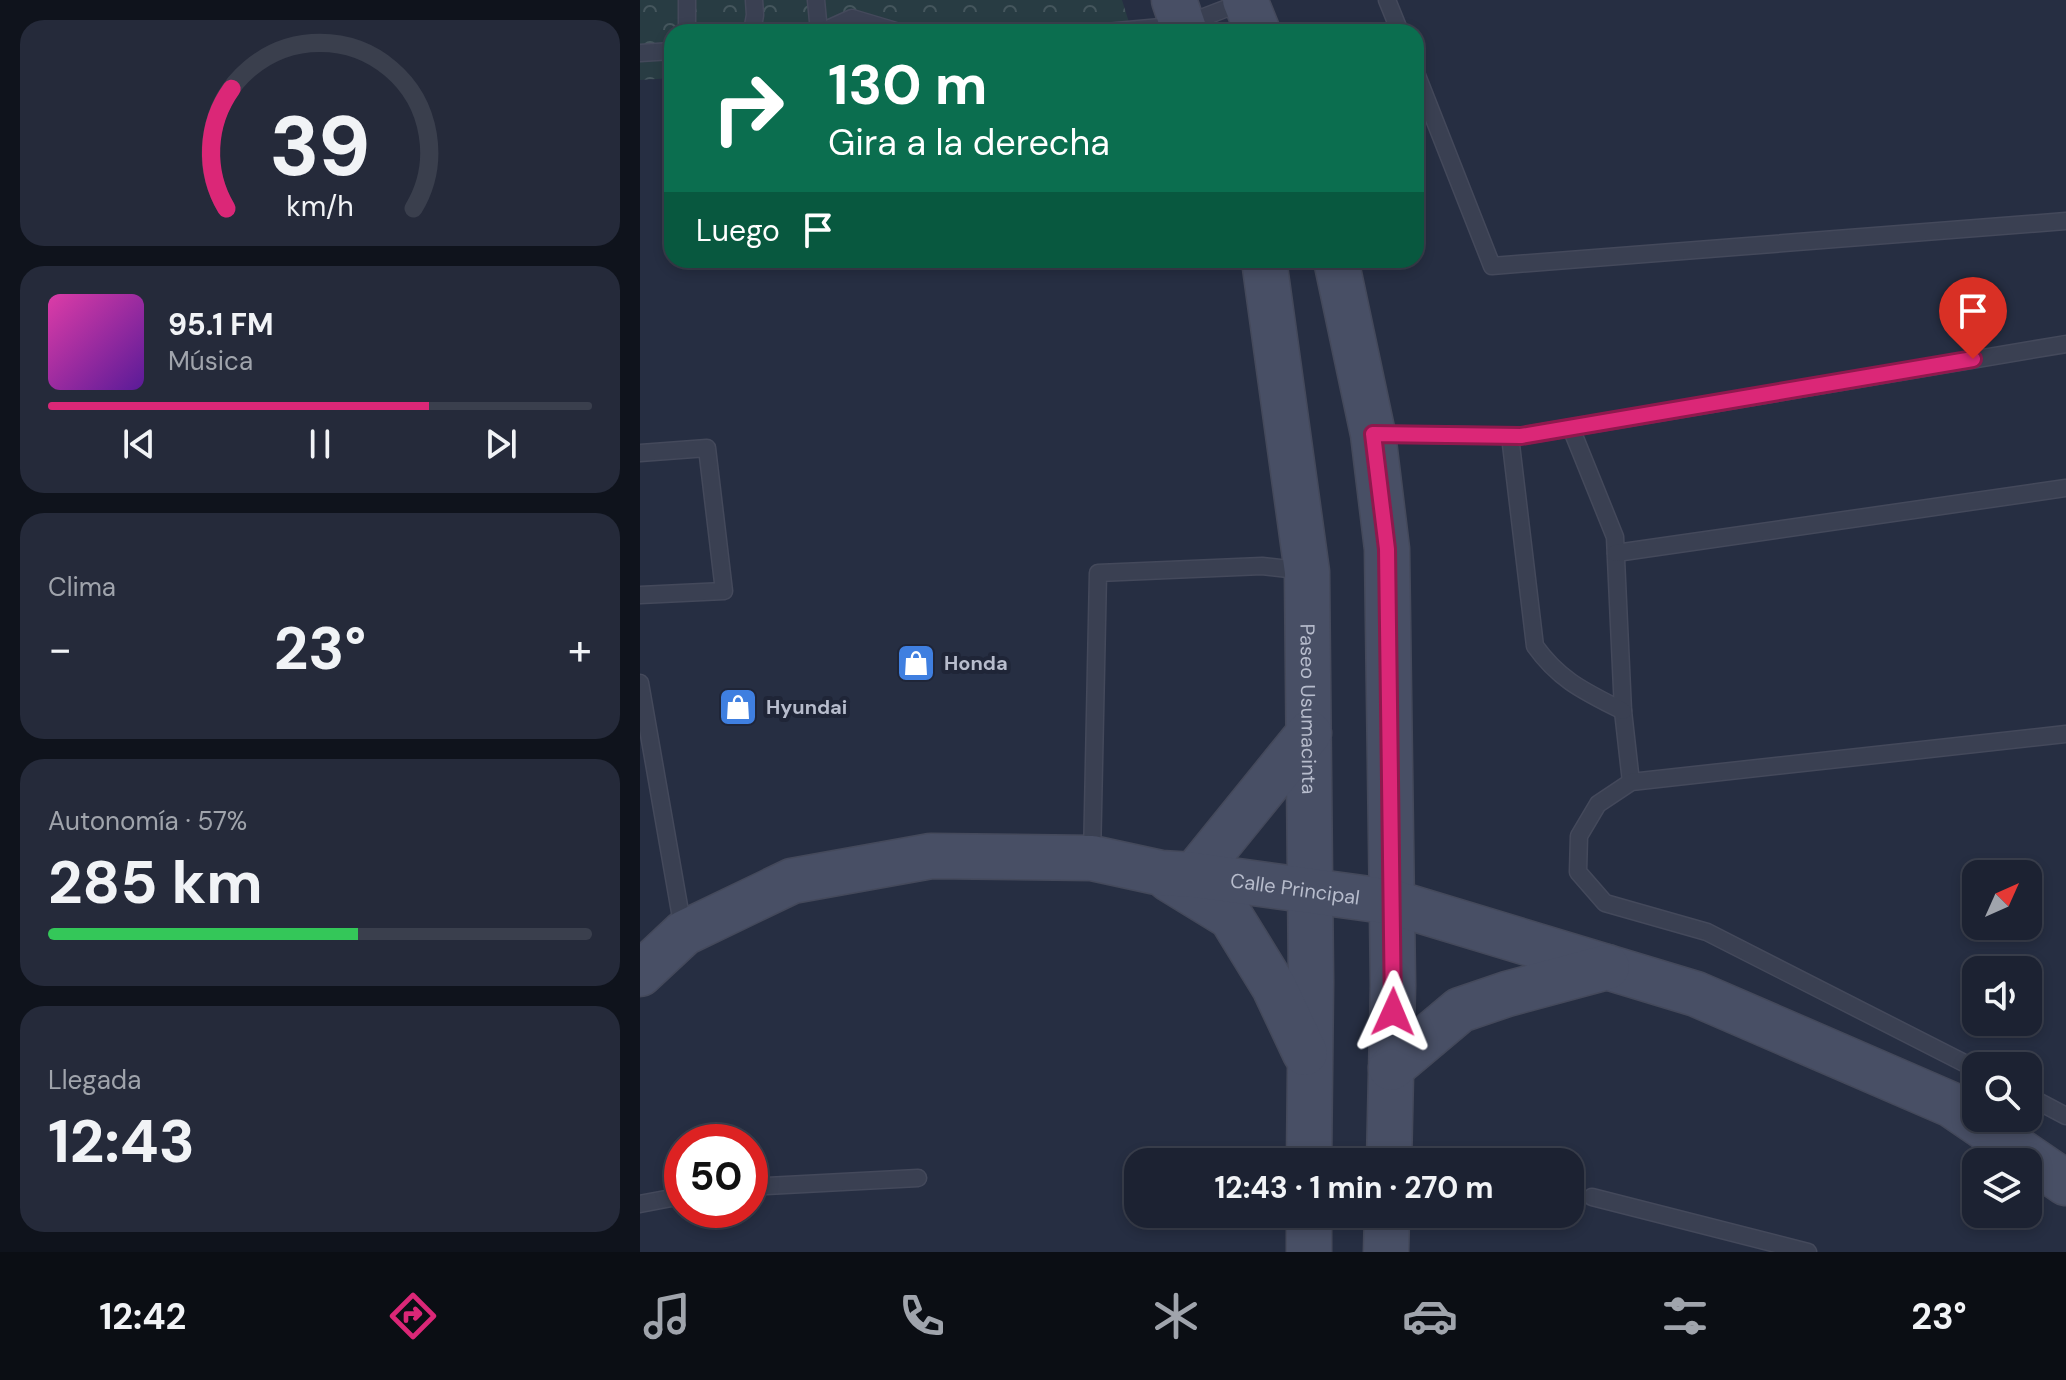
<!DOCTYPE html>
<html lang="es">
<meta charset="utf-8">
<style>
:root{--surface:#1c2232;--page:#252a3a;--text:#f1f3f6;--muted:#a0a4ac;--line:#3a3f4d;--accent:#db2777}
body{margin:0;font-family:"DM Sans",sans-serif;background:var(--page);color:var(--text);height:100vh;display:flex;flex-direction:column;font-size:30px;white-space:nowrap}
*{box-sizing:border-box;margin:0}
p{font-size:26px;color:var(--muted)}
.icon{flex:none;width:44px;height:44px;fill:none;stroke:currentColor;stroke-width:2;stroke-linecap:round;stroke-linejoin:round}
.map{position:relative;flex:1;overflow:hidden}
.side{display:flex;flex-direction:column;gap:20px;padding:20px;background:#0f131c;width:640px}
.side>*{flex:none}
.hud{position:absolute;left:24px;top:24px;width:760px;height:244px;border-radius:24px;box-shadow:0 4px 12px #0003,0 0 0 2px var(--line);background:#0b6e4f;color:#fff;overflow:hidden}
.needle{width:52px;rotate:45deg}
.controls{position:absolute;left:1322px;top:860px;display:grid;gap:16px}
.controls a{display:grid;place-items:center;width:80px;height:80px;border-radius:16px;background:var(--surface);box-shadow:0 4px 12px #0003,0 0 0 2px var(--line);font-size:40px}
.speed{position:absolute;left:24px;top:1124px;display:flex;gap:16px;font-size:40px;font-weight:700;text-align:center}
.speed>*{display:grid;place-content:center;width:104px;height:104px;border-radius:50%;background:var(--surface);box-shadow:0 4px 12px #0003,0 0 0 2px var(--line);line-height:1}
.speed .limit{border:12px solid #d22;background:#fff;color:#111}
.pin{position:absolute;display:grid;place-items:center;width:68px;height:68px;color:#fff;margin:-82px -34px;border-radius:50% 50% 50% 0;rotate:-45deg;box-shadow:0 0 8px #0007}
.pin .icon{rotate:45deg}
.me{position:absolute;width:88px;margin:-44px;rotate:1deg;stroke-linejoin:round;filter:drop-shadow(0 0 6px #0008)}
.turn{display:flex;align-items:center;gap:28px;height:168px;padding:0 32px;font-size:36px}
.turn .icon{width:104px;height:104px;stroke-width:2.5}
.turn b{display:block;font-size:56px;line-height:68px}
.then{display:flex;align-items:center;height:76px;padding:0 32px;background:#0003;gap:16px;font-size:30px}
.big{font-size:60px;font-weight:700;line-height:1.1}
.side .tile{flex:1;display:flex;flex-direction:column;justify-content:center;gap:12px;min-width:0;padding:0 28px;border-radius:24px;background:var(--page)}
.side .dial{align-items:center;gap:0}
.dial svg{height:208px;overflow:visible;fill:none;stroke:var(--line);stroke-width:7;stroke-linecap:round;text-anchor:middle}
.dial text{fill:var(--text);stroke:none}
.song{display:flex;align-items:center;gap:24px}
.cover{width:96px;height:96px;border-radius:12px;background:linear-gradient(135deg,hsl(320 70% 55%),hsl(270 70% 35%))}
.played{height:8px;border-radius:4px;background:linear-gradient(90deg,var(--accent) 70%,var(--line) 70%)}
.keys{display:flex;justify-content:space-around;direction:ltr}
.heat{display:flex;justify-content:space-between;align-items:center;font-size:44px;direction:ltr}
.charge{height:12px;border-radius:6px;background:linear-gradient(90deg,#34c759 57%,var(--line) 0)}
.trip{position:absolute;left:484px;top:1148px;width:460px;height:80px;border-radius:24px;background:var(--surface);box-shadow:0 4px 12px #0003,0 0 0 2px var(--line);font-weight:700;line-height:80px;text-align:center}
.tabs{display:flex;height:128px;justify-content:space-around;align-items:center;background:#0b0e14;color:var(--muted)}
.tabs .icon{width:56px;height:56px}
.tabs .current{color:var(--accent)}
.tabs b{font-size:36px;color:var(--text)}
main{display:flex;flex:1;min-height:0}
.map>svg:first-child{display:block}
.forest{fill:url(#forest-crowns)}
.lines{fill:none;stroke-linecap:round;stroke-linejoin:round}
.lane-casing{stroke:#44495b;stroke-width:19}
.secondary-casing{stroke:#44495b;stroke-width:47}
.lane{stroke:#3a4052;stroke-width:16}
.secondary{stroke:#484f65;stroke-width:44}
.route-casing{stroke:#8e194d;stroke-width:20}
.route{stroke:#db2777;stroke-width:14}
.labels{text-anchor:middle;stroke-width:8;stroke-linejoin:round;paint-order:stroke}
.poi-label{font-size:20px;font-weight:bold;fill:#b7bccc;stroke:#1f2537;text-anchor:start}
.street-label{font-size:20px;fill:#b7bccc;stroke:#1f2537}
</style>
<main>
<section class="side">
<div class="tile dial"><svg viewBox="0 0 100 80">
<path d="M14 69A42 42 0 1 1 86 69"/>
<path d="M14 69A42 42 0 0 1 16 23" stroke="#db2777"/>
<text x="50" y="56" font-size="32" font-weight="700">39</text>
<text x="50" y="72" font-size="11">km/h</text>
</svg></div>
<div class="tile">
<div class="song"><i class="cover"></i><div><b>95.1 FM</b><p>Música</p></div></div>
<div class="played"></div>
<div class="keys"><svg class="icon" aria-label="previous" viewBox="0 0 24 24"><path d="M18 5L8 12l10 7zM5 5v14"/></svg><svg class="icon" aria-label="pause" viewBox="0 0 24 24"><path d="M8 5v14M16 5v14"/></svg><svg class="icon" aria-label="next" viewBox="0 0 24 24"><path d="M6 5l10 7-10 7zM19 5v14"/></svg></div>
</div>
<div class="tile"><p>Clima</p>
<div class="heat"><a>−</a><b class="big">23°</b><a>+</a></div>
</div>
<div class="tile"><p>Autonomía · 57%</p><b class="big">285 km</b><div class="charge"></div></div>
<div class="tile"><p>Llegada</p><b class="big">12:43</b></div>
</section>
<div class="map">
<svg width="1426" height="1252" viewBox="0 0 1426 1252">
<defs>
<pattern id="forest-crowns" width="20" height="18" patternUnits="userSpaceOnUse" patternTransform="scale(2)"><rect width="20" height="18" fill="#283c43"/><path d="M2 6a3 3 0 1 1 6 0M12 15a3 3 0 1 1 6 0" fill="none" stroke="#45565d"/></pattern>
</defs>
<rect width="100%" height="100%" fill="#262e42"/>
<polygon class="forest" points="0,0 482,0 492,32 32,32 32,78 0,80"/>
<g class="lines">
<g class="lane-casing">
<g id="lane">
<polyline points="176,0 179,32"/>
<polyline points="747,0 760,32"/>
<polyline points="47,32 47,0"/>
<polyline points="112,32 115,15 114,0"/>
<polyline points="181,32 212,18 259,32"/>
<polyline points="466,32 543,25 603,2"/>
<polyline points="0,53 32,51"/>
<polyline points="776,73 852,266 1426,221"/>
<polyline points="931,428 975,537 983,711 991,782"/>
<polyline points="734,434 881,436 1426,344"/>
<path d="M 870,436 L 895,646 C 920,681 946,692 983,711"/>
<polyline points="0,453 67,448 84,591 0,595"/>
<polyline points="976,553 1426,488"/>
<polyline points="0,683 43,929"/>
<polyline points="452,858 458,573 622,566 666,571"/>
<polyline points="1336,1069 1067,932 965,903 938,872 939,836 958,804 991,782 1426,734"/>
<polyline points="1388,1096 1426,1116"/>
<polyline points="110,1187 278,1178"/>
<polyline points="952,1197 1168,1252"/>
<polyline points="0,1204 42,1196"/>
</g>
</g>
<g class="secondary-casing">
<g id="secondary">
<polyline points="534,0 545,32"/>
<polyline points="605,0 618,32"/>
<path id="s1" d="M 624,260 L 667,572 L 671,982 L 669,1162"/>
<polyline points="696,260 733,434 747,549 753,985 749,1162"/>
<polyline points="554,875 669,733"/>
<polyline points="529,879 591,917 634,987 665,1053"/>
<path id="s2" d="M 0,974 L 44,933 L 152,881 L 291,856 L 452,858 L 521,873 L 554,875 L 752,902 L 1056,994 L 1312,1105 L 1426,1183"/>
<polyline points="751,1068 820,1010 867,994 967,967"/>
<polyline points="669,1252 669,1214"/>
<polyline points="746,1252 747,1214"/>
</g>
</g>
<use href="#lane" class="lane"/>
<use href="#secondary" class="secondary"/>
</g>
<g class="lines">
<g class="route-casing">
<polyline id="route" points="753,1012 747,549 733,434 881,436 1333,359"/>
</g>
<use href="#route" class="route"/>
</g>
<defs>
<g id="shop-square" transform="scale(2)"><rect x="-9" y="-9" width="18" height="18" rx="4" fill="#3f7fe0" stroke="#1f2537"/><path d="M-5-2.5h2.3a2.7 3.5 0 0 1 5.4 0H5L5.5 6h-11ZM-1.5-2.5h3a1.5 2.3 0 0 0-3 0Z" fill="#fff"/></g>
</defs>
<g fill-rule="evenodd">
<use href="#shop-square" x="276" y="663"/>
<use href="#shop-square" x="98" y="707"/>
</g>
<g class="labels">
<g class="poi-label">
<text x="304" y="670">Honda</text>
<text x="126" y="714">Hyundai</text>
</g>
<g class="street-label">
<text dy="7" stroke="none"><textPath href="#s1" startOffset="452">Paseo Usumacinta</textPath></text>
<text dy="7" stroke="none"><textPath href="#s2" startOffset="688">Calle Principal</textPath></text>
</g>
</g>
</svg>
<div class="controls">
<a><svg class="needle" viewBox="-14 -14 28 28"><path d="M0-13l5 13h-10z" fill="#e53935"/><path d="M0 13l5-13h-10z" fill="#a0a4ac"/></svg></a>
<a><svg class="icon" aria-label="sound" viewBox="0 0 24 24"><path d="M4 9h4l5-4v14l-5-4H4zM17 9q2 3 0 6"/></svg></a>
<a><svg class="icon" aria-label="search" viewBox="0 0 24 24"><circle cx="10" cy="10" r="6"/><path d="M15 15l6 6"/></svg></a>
<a><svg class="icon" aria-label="layers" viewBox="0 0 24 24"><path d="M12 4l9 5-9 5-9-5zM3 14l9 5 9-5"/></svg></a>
</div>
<div class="speed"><div class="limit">50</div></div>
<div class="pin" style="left:1333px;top:359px;background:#d93025"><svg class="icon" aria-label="arrive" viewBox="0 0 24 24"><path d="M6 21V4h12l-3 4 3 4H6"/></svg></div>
<svg class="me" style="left:753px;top:1012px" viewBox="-20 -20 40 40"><path d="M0-17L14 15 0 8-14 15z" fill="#db2777" stroke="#fff" stroke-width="4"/></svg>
<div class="trip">12:43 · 1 min · 270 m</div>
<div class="hud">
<div class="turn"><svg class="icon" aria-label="right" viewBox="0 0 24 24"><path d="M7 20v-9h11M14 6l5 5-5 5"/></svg><div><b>130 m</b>Gira a la derecha</div></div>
<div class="then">Luego<svg class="icon" aria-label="arrive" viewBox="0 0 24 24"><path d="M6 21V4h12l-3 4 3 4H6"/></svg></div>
</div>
</div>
</main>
<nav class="tabs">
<b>12:42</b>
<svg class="icon current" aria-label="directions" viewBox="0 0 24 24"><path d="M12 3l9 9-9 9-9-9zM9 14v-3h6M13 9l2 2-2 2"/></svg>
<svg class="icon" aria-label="music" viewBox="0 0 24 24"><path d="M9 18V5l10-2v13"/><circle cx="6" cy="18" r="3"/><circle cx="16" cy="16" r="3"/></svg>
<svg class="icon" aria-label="phone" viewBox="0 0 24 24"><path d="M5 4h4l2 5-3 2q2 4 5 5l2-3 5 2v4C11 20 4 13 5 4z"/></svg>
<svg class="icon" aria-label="climate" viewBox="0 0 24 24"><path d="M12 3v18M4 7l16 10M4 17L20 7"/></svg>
<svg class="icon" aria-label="car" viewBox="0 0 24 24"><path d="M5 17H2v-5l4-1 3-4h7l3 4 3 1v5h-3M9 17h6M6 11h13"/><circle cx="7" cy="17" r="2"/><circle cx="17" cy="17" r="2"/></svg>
<svg class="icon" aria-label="filters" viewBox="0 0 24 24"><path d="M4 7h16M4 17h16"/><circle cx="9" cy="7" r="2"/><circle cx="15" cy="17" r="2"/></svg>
<b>23°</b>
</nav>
